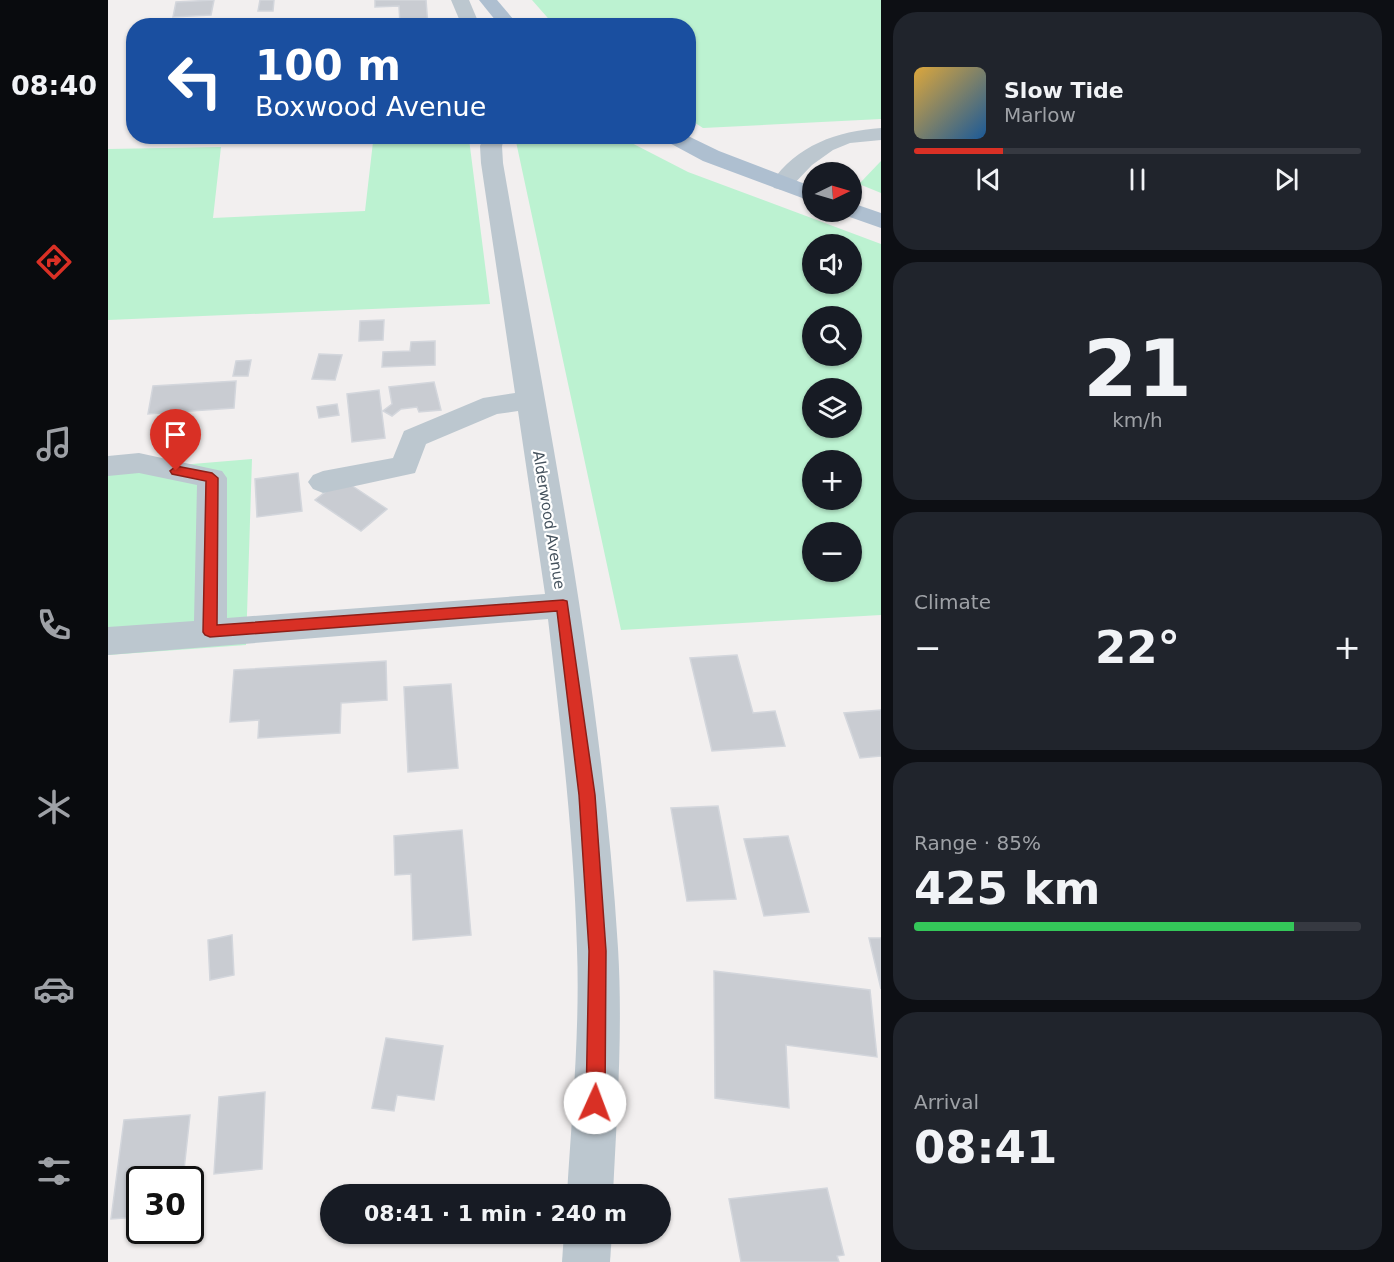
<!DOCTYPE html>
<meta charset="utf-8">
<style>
:root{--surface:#171b24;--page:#20242c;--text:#f1f3f6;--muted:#9ea1a6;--line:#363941;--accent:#d93025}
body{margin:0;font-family:"DejaVu Sans",sans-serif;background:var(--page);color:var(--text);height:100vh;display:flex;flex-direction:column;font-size:22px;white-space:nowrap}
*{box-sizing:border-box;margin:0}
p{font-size:20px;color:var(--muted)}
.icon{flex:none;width:33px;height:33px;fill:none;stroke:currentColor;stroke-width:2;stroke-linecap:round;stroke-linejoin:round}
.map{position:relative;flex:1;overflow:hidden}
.drawer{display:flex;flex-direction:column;gap:12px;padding:12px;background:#0d0f14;width:513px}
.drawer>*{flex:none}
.hud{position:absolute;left:18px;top:18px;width:570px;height:126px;border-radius:24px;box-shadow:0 2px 4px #0004;background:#1a4fa0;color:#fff;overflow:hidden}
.needle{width:39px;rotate:85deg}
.tools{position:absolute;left:694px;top:162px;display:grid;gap:12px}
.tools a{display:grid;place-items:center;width:60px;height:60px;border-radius:50%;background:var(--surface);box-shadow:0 2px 4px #0004;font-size:30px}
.speed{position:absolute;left:18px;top:1166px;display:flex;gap:12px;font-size:30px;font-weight:700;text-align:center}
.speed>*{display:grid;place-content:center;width:78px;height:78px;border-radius:50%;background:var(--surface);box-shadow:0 2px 4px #0004;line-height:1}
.speed .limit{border:3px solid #111;border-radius:9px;background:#fff;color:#111}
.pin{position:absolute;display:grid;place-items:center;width:51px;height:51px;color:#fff;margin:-62px -26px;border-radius:50% 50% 50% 0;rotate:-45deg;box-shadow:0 0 6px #0007}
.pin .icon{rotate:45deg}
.me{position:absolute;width:66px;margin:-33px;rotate:2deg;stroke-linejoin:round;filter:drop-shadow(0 0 4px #0008)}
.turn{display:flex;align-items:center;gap:21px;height:126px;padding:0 30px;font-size:27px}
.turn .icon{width:78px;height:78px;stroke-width:2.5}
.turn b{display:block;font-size:42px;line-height:51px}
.big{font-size:45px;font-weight:600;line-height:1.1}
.drawer .tile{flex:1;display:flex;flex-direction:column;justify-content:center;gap:9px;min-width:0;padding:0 21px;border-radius:24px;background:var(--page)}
.drawer .dial{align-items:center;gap:0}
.dial b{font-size:78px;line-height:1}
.song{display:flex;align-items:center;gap:18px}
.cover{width:72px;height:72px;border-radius:9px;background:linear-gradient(135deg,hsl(40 70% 55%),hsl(210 70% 35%))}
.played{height:6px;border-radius:3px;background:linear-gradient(90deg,var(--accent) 20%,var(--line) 20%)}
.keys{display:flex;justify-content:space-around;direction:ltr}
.heat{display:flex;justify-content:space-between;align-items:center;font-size:33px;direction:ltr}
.charge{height:9px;border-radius:4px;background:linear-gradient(90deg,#34c759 85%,var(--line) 0)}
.trip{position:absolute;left:212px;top:1184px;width:351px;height:60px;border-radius:30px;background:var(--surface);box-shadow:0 2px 4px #0004;font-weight:600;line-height:60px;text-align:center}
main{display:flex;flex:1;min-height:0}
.tabs{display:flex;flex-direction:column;width:108px;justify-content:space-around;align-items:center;background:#090b0e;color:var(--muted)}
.tabs .icon{width:42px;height:42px}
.tabs .active{color:var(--accent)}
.tabs b{font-size:27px;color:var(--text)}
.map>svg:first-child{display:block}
.green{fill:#bcf2d1;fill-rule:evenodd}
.building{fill:#c9ccd2;stroke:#d3d6dc;stroke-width:1.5}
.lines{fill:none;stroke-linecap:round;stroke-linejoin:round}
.minor{fill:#bcc7cf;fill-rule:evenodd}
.major{fill:#aebfd0;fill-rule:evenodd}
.route{fill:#d93025;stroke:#8d1f18;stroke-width:1.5}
.labels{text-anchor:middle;stroke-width:4.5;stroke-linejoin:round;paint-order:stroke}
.street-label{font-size:15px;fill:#46535e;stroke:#fff}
</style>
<main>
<nav class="tabs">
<b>08:40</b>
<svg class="icon active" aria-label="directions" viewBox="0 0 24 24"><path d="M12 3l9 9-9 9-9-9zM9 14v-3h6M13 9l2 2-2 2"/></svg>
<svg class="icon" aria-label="music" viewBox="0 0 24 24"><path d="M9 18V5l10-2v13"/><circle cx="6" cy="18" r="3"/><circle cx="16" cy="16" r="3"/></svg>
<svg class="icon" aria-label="phone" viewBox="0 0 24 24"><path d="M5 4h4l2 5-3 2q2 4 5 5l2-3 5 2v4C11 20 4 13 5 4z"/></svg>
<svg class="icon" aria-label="climate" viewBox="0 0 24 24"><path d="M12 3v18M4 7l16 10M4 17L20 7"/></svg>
<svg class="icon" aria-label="car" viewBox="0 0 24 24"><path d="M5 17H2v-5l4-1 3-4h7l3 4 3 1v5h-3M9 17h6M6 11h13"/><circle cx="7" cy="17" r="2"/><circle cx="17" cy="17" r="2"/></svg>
<svg class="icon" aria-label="filters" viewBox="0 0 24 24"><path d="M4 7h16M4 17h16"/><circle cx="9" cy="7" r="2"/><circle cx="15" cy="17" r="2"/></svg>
</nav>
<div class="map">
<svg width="773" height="1262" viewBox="0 0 773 1262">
<rect width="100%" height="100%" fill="#f2efef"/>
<g class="green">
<polygon points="424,0 773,0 773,119 595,128 581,119 580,26 446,25"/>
<path d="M 407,137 L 512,137 L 580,172 L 773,244 L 773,615 L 513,630 ZM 705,244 L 744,244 L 744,284 L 705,284 ZM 705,316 L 744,316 L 744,356 L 705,356 ZM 744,388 L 744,428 L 705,428 L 705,388 ZM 744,460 L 744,500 L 705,500 L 705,460 ZM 744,532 L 744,572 L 705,572 L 705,532 Z"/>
<polygon points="361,139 382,304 0,320 0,149 113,147 105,218 257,211 265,142"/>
<polygon points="773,161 773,193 751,184"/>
<polygon points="144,459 138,645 0,655 0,471"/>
</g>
<g class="building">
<polygon points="106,0 103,15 65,17 68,2"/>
<polygon points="152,0 166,0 165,11 150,11"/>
<polygon points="267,0 318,0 320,26 275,26 292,25 291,6 267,7"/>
<polygon points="276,320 275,340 251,341 252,321"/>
<polygon points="327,341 327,365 274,367 275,352 302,351 303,342"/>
<polygon points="211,354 234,355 227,380 204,379"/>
<polygon points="143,360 140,376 125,376 128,361"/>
<polygon points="128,381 126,408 40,414 45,386"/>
<polygon points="326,382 333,410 311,412 309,407 293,409 284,416 275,411 284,404 281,387"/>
<polygon points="271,390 277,438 244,442 239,394"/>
<polygon points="229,404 231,415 211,418 209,407"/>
<polygon points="190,473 194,511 149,517 147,479"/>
<polygon points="234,479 279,509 253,531 207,500"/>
<polygon points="629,655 645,713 667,711 677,746 604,751 582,658"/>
<polygon points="278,661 279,700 233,703 232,733 150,738 151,720 122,722 126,670"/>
<polygon points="343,684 350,768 300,772 296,687"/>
<polygon points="773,710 773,756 752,758 736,713"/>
<polygon points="610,806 628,899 579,901 563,808"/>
<polygon points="354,830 363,935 305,940 303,874 287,875 286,836"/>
<polygon points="680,836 701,912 656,916 636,839"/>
<polygon points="124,935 126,975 102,980 100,940"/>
<polygon points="761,938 773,938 773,989"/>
<polygon points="606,971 762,990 769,1057 678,1045 681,1108 607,1098"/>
<polygon points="278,1038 335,1046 326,1100 289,1095 286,1111 264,1108"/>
<polygon points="157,1092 154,1169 106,1174 111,1097"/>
<polygon points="82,1115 75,1179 32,1179 32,1217 3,1219 16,1120"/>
<polygon points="719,1188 736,1255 729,1256 731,1262 633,1262 621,1199"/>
<polygon points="249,1233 341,1233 249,1240"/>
</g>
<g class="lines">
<g class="minor">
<polygon points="343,0 361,0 372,26 354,26"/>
<path d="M 773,128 L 773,140 L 742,143 L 725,150 L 704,165 L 682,188 L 674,190 L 666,188 L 663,183 C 689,145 729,131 773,128 Z"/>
<path d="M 239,136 L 303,136 L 300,140 C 283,145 259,145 242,140 Z"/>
<path d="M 376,136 L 397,136 L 394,146 L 395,163 C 440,423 494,684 510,948 C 515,1030 509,1113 505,1194 L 459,1194 C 464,1113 472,1030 469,949 C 466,838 453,729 440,619 L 0,655 L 0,627 L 86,621 L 89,485 L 31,473 L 0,476 L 0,456 L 31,453 L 114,471 L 119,478 L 119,618 L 437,594 L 410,411 L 389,414 L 318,444 L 307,473 L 215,493 L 205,489 L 200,482 L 205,475 L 215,471 L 285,458 L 296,431 L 375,398 L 407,393 L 373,163 L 372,146 Z"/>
<polygon points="456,1233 504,1233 502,1262 454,1262"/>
</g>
<g class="major">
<polygon points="371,0 389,0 411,26 392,26"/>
<polygon points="553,136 580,136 611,151 705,187 705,202 595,161 556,140"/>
<polygon points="744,203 773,213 773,228 736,215 734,212 744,212"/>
</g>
</g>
<polygon class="route" points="68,466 104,473 110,478 109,625 455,600 459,601 487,795 498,951 497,1103 494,1110 487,1112 481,1110 478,1103 481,951 471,795 449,611 102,637 97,635 95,632 98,481 64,474 62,471"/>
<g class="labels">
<g class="street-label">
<text transform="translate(441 520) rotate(81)" y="5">Alderwood Avenue</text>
</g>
</g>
</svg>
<div class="tools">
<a><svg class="needle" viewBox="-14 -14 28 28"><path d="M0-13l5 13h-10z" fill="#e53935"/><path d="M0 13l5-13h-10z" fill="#9ea1a6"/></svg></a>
<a><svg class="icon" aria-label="sound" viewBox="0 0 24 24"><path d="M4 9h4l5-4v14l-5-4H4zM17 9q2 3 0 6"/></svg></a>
<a><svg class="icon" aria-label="search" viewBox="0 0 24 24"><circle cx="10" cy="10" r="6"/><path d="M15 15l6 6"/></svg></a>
<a><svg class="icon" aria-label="layers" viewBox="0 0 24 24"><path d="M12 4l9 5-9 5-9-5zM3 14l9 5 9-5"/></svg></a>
<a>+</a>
<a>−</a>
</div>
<div class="speed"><div class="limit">30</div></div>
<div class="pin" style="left:68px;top:471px;background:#d93025"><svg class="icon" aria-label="arrive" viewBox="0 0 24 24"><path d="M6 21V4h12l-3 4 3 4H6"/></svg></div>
<svg class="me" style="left:487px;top:1103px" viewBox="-20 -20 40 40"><circle r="19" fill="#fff"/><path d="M0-13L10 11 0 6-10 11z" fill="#d93025"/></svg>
<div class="trip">08:41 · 1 min · 240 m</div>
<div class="hud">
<div class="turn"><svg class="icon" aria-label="left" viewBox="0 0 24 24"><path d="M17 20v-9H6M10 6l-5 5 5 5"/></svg><div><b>100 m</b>Boxwood Avenue</div></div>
</div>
</div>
<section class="drawer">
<div class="tile">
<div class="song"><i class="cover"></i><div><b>Slow Tide</b><p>Marlow</p></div></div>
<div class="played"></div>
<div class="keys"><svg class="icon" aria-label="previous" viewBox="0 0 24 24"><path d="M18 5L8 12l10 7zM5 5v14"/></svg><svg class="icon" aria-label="pause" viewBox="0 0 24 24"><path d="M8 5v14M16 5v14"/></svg><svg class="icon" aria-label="next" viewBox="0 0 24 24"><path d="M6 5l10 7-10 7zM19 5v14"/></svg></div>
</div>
<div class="tile dial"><b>21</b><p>km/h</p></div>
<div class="tile"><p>Climate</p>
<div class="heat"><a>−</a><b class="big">22°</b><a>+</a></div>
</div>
<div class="tile"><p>Range · 85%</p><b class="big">425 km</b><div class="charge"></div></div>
<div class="tile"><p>Arrival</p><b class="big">08:41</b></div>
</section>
</main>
